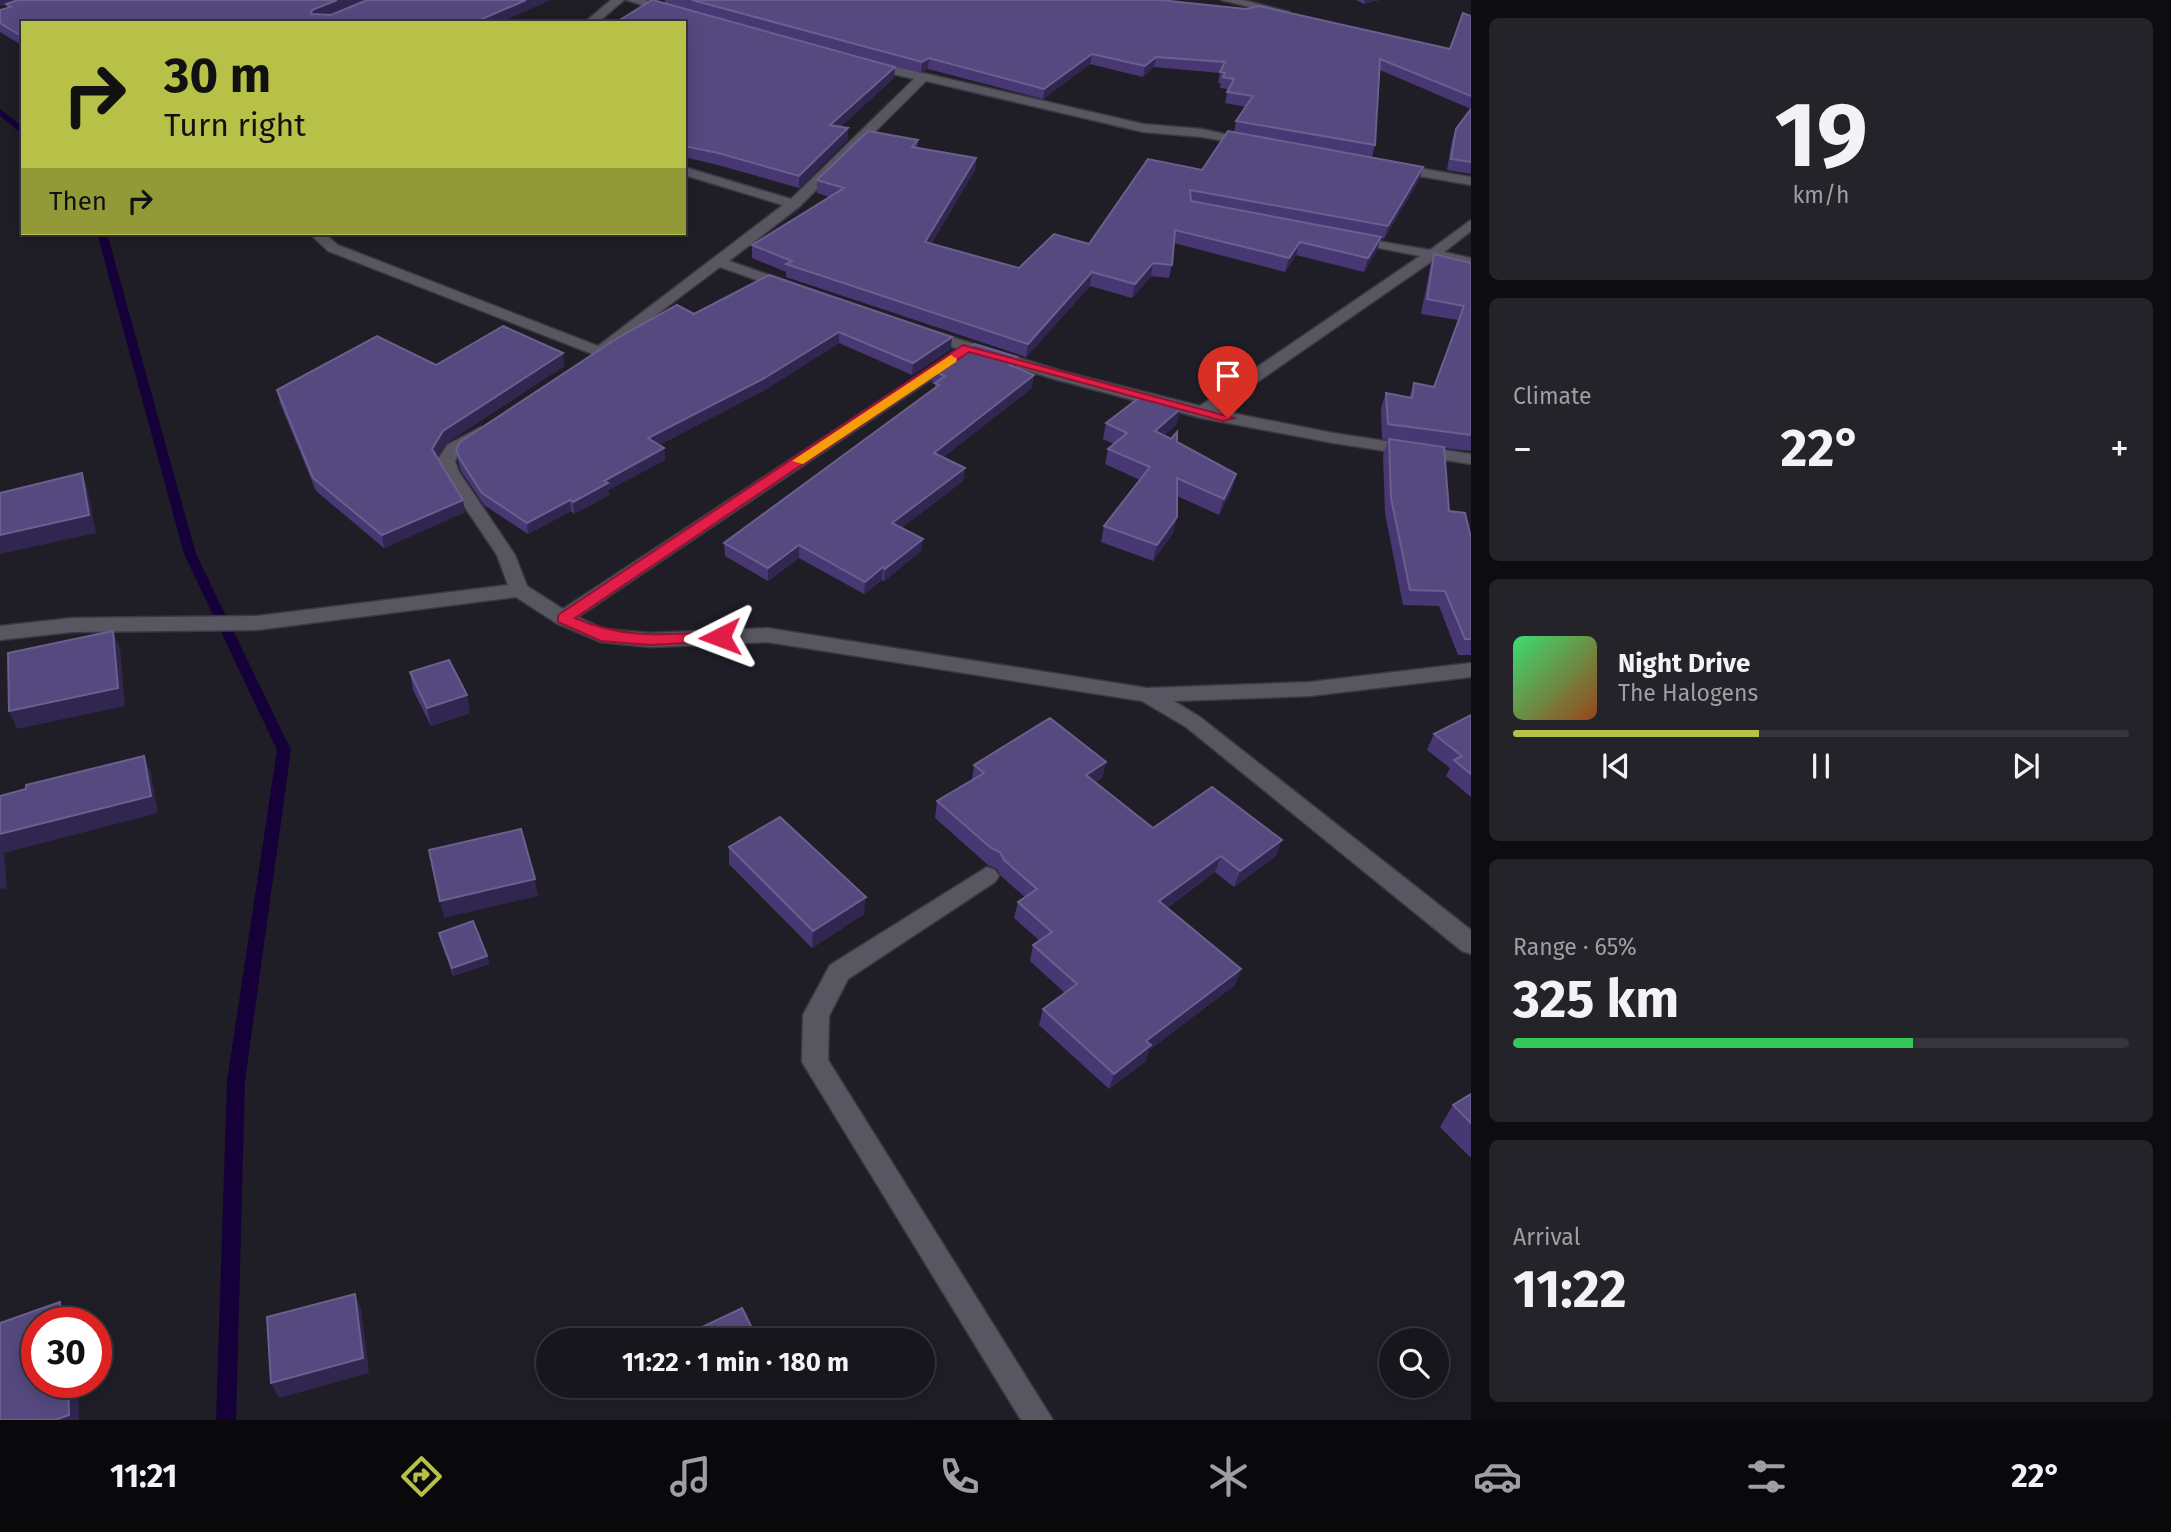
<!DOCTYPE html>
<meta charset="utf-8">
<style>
:root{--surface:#17161d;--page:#24232a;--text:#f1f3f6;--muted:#9e9fa4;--line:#36353b;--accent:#b7c147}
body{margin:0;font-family:"Fira Sans",sans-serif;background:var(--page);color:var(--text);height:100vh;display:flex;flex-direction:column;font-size:26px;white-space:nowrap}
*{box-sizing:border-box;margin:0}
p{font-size:23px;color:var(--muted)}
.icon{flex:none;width:38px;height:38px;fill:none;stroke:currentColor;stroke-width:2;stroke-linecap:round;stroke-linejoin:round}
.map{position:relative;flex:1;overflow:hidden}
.side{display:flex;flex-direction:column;gap:18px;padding:18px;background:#0d0c10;width:700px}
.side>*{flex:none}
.hud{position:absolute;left:21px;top:21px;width:665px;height:214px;border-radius:0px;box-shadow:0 4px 18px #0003,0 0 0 2px var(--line);background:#b7c147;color:#111;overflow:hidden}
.buttons{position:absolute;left:1379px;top:1328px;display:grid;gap:14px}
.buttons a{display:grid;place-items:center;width:70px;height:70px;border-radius:50%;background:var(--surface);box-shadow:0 4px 18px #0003,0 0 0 2px var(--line);font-size:35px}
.speed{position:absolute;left:21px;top:1307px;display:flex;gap:14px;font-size:35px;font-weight:700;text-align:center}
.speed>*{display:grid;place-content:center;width:91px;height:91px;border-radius:50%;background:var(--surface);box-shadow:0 4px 18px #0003,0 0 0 2px var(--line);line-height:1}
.speed .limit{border:10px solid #d22;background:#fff;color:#111}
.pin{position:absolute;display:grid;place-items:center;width:60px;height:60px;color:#fff;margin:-72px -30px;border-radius:50% 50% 50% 0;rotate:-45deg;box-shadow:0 0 7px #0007}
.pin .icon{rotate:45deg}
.me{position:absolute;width:77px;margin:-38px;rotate:267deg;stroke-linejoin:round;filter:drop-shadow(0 0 5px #0008)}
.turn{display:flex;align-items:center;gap:24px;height:147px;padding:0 28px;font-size:32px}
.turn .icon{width:91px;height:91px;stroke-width:2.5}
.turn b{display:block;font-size:49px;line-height:60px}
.then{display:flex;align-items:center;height:66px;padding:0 28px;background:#0003;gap:14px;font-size:26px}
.big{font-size:52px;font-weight:700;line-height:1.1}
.side .widget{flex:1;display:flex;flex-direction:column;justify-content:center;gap:10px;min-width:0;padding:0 24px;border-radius:10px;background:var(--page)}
.side .dial{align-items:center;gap:0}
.dial b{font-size:91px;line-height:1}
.song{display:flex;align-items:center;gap:21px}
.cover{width:84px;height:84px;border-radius:10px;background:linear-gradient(135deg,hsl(140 70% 55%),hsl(20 70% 35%))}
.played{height:7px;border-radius:4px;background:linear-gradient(90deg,var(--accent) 40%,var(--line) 40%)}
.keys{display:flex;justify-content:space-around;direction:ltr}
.heat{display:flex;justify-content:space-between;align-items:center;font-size:38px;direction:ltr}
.charge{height:10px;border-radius:5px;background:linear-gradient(90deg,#34c759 65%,var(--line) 0)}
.trip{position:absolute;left:536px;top:1328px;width:399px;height:70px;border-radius:35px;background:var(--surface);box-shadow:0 4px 18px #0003,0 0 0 2px var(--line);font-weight:700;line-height:70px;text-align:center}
.dock{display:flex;height:112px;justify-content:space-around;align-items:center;background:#09090c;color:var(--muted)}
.dock .icon{width:49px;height:49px}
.dock .on{color:var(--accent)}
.dock b{font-size:32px;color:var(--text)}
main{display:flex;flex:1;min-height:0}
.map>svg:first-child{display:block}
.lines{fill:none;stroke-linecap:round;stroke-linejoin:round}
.stream{fill:#16003a;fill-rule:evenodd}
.minor-casing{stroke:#3a3941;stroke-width:3}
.minor{fill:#585661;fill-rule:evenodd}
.wall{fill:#473874}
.shaded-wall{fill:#302650}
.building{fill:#56497f;stroke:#6a5f8e;stroke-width:2}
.route{fill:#e11d48;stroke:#92132f;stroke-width:2}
.slow{fill:#f59e0b}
</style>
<main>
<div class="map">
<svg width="1471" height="1420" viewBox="0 0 1471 1420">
<rect width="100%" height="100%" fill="#1f1e27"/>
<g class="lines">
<g class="stream">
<polygon points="0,109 23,127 23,135 0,116"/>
<polygon points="97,233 107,233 196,554 291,750 245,1081 236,1420 216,1420 227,1081 277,750 184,554"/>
</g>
<g class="minor-casing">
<g id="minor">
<polygon points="611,0 624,0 597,23 584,23"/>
<polygon points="626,0 645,0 679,11 673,14"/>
<polygon points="1221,0 1243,0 1289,12 1283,15"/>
<polygon points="867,60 1143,124 1202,129 1260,142 1253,146 1202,137 1143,132 926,81 799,207 729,261 795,284 795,290 785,290 720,267 600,357 328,251 309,233 324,233 338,245 598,346 783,205 684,175 684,167 791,199 914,79 863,67 863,61"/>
<polygon points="1395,164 1471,177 1471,185 1390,171 1388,168"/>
<polygon points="1471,220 1471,231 1444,252 1471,258 1471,266 1435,259 1217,410 1333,433 1471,454 1471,464 1333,443 1201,418 1054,379 920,337 918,334 920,331 932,331 1065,372 1200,406 1420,256 1348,242 1348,236 1430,250"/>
<polygon points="957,350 963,352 963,358 578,617 604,629 650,633 767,628 1147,688 1310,682 1471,663 1471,677 1310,696 1174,701 1200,717 1471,930 1471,954 1462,951 1186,727 1142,701 767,642 650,647 601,642 556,623 516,597 257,630 72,632 0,640 0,626 72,618 257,616 508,585 497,555 441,472 437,461 447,445 481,427 490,432 460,452 455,461 459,472 515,555 527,586 563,609"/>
<polygon points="987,867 995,870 999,876 995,882 848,979 829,1016 828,1060 1053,1420 1021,1420 802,1062 803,1015 830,965"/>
</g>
</g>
<use href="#minor" class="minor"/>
</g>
<g class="wall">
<polygon points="0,0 364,0 328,15 499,23 23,23 23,46 0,32 0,10 8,8 6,4 0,6"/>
<polygon points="665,0 1163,0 1450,49 1471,16 1471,109 1380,70 1375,145 1372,157 1234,132 1236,121 1246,107 1225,103 1228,89 1220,88 1221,83 1218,83 1220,73 1154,67 1143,77 1090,64 1043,99 928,69 921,73 665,3"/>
<polygon points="1356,0 1379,0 1364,4"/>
<polygon points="684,23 894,78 840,127 848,139 799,188 718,165 684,157"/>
<polygon points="1471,109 1471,174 1447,170 1452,140 1456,129"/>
<polygon points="918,140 917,148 976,158 975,170 931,244 1019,268 1089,244 1202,170 1423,167 1419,180 1384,239 1381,238 1377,250 1364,272 1296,255 1285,272 1174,243 1172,265 1169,278 1151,276 1132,298 1090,286 1026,357 786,277 786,272 752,258 752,245 829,197 817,193 817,180"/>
<polygon points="1434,254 1471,263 1471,451 1444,448 1449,511 1471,538 1471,655 1458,655 1439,606 1403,605 1385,513 1383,455 1388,440 1382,439 1381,408 1386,393 1409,398 1414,383 1434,387 1458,320 1421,314 1430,268"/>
<polygon points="769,275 951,349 912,375 839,343 763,391 659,445 664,448 665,460 608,490 609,495 574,514 571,511 528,534 484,505 461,471 458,461 456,450 694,314"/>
<polygon points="563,353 564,366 445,444 437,457 465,512 384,548 316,491 280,403 277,390 436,365"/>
<polygon points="1017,357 1016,368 1032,388 942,458 965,468 963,481 901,528 921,551 884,581 882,580 864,594 799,558 768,581 725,556 724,543 935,388 935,384 932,383 933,371"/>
<polygon points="1180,409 1176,425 1164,435 1236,474 1232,490 1219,515 1177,496 1177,517 1173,533 1153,561 1101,542 1104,526 1140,480 1105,464 1108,449 1114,444 1103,439 1106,423"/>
<polygon points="410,672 470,713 431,726 413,690"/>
<polygon points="1471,715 1471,797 1446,776 1450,768 1427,750 1434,734"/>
<polygon points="1106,762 1102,778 1095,782 1153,828 1276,856 1234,887 1215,872 1167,908 1235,985 1149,1050 1146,1061 1109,1089 1039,1025 1043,1009 1065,993 1030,961 1033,945 1040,941 1014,918 1018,902 1025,897 1001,876 997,869 988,865 935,818 937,801 972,780 974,765"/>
<polygon points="729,847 864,914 812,948 729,864"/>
<polygon points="439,933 487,956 489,964 453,976 441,942"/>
<polygon points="1471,1094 1471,1158 1440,1127 1453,1105"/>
<polygon points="696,1330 758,1340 698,1340 696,1338"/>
</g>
<g class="shaded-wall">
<polygon points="0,0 17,0 0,6"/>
<polygon points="337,0 364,0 314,21 311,14 312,10"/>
<polygon points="526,0 551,0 499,23 473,23"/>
<polygon points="1365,0 1379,0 1364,4"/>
<polygon points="1092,54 1090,64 1043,99 1044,89"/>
<polygon points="1156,57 1154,67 1143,77 1145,66"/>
<polygon points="929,58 928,69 921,73 922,62"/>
<polygon points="895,67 894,78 830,136 830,125"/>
<polygon points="848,128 848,139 799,188 799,176"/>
<polygon points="976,158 975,170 924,255 925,242"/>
<polygon points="1423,167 1419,180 1384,239 1388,226"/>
<polygon points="1381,237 1377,250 1364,272 1368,258"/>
<polygon points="1300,242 1296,255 1285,272 1289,258"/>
<polygon points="1153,263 1151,276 1132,298 1135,284"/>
<polygon points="1092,272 1090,286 1026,357 1028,344"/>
<polygon points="839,332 839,343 763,391 649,450 648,438"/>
<polygon points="952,337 951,349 912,375 913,363"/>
<polygon points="563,353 564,366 445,444 435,462 432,449 443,431"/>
<polygon points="1017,357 1016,369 1010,365"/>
<polygon points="1034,375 1032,388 932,466 934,453"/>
<polygon points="1180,409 1176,425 1151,446 1155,431"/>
<polygon points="664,448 665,460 608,490 609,495 574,514 573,502 604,481"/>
<polygon points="965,468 963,481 891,536 892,523"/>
<polygon points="82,473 88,491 96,533 0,554 0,535"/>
<polygon points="1236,474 1232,490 1219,515 1224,499"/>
<polygon points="463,500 465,512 384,548 382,535"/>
<polygon points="570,500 571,511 528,534 527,523"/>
<polygon points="1177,517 1173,533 1153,561 1157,545"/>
<polygon points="923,539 921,551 884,581 885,569"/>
<polygon points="799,545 799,558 768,581 768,568"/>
<polygon points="883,567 882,580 864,594 865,582"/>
<polygon points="113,631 120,648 125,706 17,729 9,711"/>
<polygon points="467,695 470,713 431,726 427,708"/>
<polygon points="144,756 151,774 158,813 4,853 7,888 0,889 0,834"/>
<polygon points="1106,762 1102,778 1082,791 1086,775"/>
<polygon points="1282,840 1276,856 1234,887 1240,871"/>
<polygon points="1221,856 1215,872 1154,917 1159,901"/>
<polygon points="535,879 538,896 444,918 440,901"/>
<polygon points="866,897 864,914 812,948 813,931"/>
<polygon points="487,956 489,964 453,976 452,968"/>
<polygon points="1241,969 1235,985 1149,1050 1146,1061 1109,1089 1114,1074 1146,1041"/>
<polygon points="355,1294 361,1309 369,1373 279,1398 271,1383"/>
<polygon points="60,1302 71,1318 71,1323 61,1323"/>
<polygon points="68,1382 78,1382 79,1420 55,1420"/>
</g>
<g class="building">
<polygon points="18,0 337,0 312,10 311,14 331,15 367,0 526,0 473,23 23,23 23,37 0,23 0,10 11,7 6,4"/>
<polygon points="652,0 653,0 895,67 830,125 848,128 799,176 718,153 684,146 684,23 615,23"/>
<polygon points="692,0 1160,0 1246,9 1259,6 1450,49 1463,13 1471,16 1471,96 1380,59 1375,145 1236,121 1253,96 1227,92 1234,79 1223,77 1225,73 1220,72 1225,62 1156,57 1145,66 1092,54 1044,89 929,58 922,62"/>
<polygon points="1471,109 1471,162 1451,159 1456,129"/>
<polygon points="868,131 918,140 912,147 976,158 925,242 1019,268 1054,234 1089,244 1148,159 1202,170 1228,131 1423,167 1388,226 1190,190 1191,201 1381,237 1368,258 1300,242 1289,258 1175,230 1172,265 1153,263 1135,284 1092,272 1028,344 786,264 792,261 752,245 844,188 817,180"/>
<polygon points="1434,254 1471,263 1471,435 1388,424 1386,393 1412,398 1414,383 1434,387 1464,306 1427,299"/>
<polygon points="769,275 952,337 913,363 839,332 763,379 648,438 664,448 604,481 608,483 573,502 570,500 527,523 482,493 460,459 456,450 460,442 616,339 677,305 694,314"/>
<polygon points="503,326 563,353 443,431 432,449 463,500 382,535 313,478 277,390 377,336 436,365"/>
<polygon points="974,344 1017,357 1010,365 1034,375 934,453 965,468 892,523 923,539 885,569 883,567 865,582 799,545 768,568 724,543 939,385 935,383 945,376 933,371"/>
<polygon points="1144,394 1180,409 1155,431 1171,439 1177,432 1177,442 1236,474 1224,499 1177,478 1177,517 1157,545 1104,526 1150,467 1108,449 1127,433 1106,423"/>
<polygon points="1389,439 1444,447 1449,511 1465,513 1471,538 1471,639 1465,639 1445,591 1410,590 1391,498"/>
<polygon points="82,473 89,515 0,535 0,493"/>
<polygon points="113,631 118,688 9,711 8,653"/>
<polygon points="449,660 467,695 427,708 410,672"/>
<polygon points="1471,715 1471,774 1454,760 1462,756 1434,734"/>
<polygon points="1050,718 1106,762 1086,775 1153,828 1212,787 1282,840 1240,871 1221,856 1159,901 1241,969 1146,1041 1151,1045 1114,1074 1043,1009 1077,984 1033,945 1052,932 1018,902 1037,889 1004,860 1000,852 991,848 937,801 984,773 974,765"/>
<polygon points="144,756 151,796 0,834 0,796 26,789 26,785"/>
<polygon points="780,817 866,897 813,931 729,847"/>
<polygon points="521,829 535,879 440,901 429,850"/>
<polygon points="473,921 487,956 452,968 439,933"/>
<polygon points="1471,1094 1471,1123 1453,1105"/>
<polygon points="355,1294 363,1358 271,1383 267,1317"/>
<polygon points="60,1302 61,1323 37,1323 37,1382 68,1382 69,1415 55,1420 0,1420 0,1323"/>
<polygon points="742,1308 758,1340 701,1340 696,1330"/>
</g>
<path class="route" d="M 963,345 L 1234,418 L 1223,421 L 969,352 L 575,618 C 625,640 667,634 720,632 L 728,637 L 726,641 L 650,645 L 601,641 L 558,622 L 558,615 Z"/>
<polygon class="slow" points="951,355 957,359 956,362 803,464 792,461"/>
</svg>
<div class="buttons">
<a><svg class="icon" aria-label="search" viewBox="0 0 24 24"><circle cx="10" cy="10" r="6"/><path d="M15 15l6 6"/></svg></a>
</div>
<div class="speed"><div class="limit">30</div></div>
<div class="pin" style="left:1228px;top:418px;background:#d93025"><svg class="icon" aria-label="arrive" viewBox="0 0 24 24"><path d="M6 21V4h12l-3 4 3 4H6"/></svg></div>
<svg class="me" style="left:720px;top:637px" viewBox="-20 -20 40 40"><path d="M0-17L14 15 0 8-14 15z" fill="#e11d48" stroke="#fff" stroke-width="4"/></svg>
<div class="trip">11:22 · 1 min · 180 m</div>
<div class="hud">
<div class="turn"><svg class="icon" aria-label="right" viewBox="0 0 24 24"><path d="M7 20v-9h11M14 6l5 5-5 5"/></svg><div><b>30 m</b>Turn right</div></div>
<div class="then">Then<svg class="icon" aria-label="right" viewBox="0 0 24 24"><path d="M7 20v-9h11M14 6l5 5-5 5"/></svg></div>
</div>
</div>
<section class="side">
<div class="widget dial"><b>19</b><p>km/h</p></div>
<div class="widget"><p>Climate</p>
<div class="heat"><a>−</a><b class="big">22°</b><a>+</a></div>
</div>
<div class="widget">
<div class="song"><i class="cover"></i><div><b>Night Drive</b><p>The Halogens</p></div></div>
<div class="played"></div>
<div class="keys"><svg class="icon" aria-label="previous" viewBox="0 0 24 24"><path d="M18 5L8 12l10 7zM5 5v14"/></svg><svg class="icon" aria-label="pause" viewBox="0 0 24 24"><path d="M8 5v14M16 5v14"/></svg><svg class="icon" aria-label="next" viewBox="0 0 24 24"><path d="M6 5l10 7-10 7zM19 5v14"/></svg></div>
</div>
<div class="widget"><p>Range · 65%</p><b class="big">325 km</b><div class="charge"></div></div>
<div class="widget"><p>Arrival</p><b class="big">11:22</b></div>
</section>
</main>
<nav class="dock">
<b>11:21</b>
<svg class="icon on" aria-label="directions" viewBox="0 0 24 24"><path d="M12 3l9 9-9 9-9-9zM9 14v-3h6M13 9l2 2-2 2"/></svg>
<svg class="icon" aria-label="music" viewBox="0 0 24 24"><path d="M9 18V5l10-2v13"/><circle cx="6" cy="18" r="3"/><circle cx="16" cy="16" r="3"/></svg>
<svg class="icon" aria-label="phone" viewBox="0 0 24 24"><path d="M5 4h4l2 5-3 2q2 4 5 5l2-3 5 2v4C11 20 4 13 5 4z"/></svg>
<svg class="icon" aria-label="climate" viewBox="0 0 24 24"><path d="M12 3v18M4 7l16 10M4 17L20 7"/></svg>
<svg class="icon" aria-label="car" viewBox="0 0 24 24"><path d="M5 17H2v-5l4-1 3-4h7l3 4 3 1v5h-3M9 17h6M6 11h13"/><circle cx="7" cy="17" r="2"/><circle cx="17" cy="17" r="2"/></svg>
<svg class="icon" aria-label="filters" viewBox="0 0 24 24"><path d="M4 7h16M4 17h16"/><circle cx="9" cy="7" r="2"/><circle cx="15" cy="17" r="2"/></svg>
<b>22°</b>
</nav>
